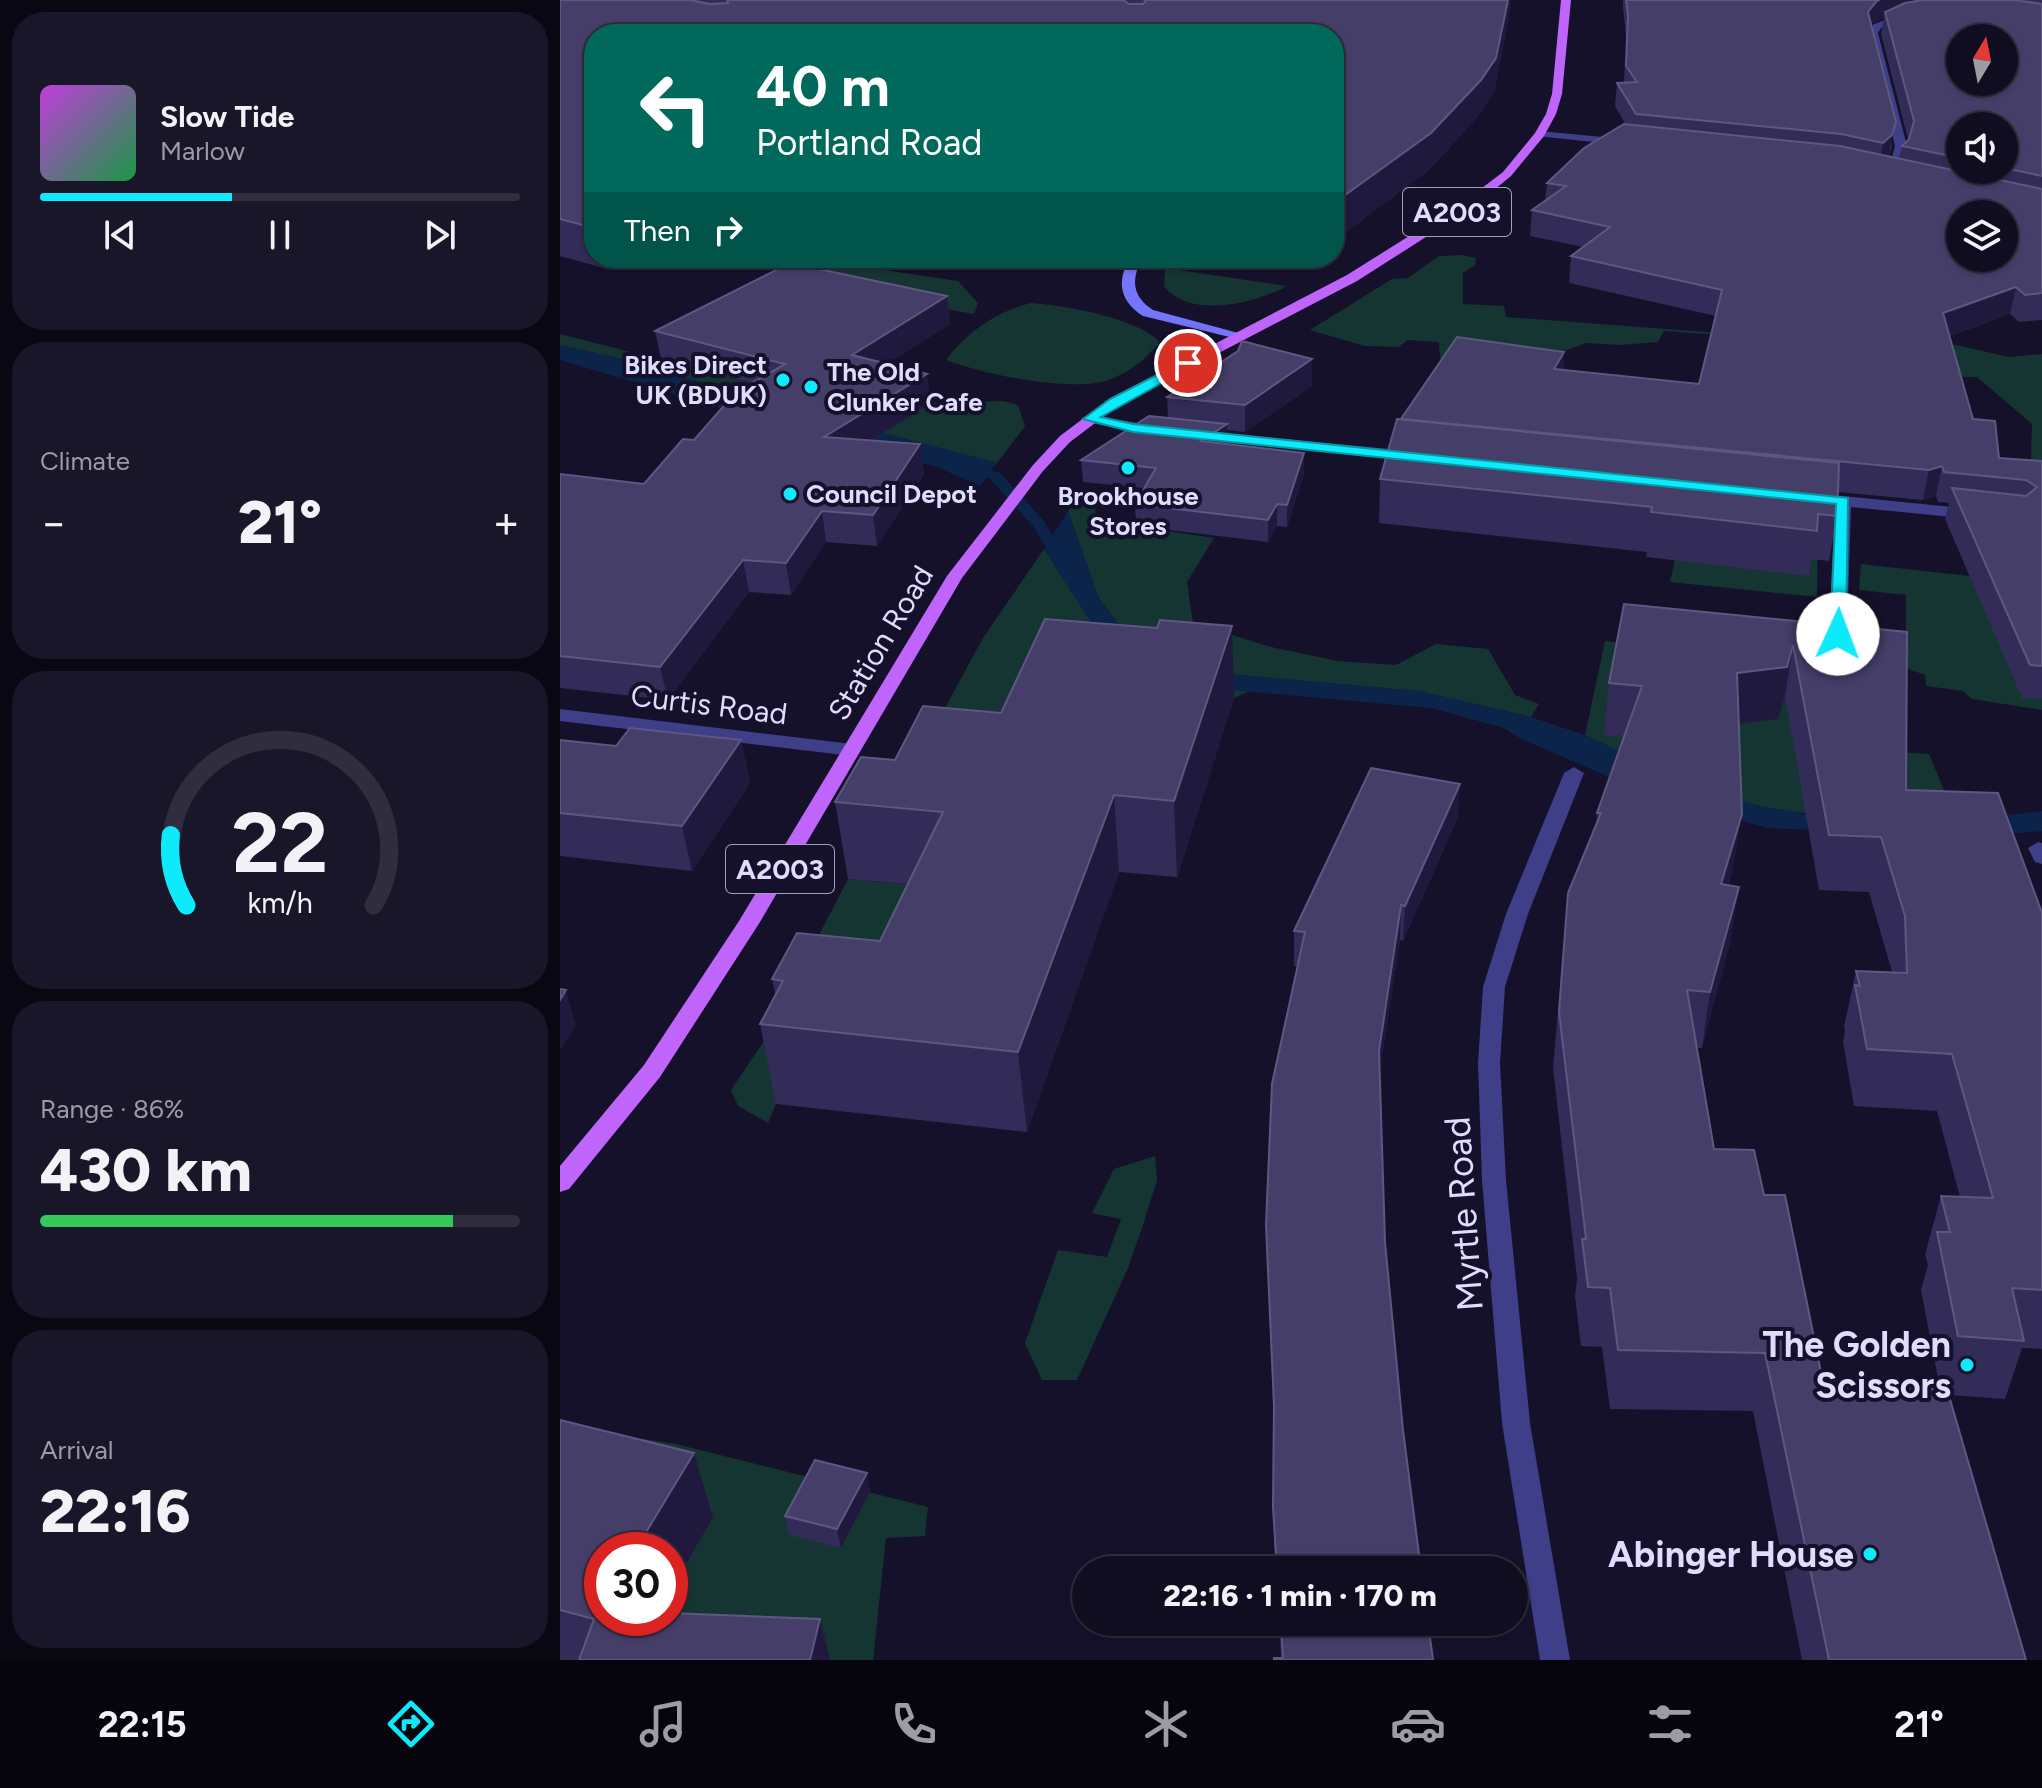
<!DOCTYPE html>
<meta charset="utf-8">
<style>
:root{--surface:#100d20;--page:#191629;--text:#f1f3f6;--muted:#9c9ca5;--line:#302d3e;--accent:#0ceafb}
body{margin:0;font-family:Figtree,sans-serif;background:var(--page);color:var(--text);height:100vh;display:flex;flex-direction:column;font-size:30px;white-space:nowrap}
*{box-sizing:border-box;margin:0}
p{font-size:26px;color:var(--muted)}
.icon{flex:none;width:44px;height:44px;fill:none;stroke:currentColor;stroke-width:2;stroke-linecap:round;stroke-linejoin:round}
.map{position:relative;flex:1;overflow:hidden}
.details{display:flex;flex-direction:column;gap:12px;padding:12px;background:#090712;width:560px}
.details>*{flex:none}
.guide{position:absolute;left:24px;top:24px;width:760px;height:244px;border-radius:32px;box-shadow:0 2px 6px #0004,0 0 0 2px var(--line);background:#00695c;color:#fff;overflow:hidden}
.needle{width:52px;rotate:10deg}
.controls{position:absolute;left:1386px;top:24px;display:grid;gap:16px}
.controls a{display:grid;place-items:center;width:72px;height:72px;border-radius:50%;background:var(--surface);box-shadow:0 2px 6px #0004,0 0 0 2px var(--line);font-size:40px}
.speed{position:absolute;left:24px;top:1532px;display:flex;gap:16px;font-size:40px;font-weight:700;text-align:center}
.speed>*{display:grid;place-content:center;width:104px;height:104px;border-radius:50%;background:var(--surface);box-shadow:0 2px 6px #0004,0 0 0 2px var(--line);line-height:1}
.speed .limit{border:12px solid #d22;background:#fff;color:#111}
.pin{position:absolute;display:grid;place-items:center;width:68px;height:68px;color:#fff;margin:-34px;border:4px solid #fff;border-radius:50%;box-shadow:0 2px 8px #0007}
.me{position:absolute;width:88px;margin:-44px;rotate:2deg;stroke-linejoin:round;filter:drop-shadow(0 0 6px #0008)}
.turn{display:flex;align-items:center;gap:28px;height:168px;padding:0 40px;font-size:36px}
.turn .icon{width:104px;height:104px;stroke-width:2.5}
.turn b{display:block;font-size:56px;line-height:68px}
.then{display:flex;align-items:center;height:76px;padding:0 40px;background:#0003;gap:16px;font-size:30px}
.big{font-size:60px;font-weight:800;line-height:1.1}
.details .tile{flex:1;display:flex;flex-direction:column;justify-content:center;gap:12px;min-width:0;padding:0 28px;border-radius:32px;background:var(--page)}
.details .dial{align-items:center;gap:0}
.dial svg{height:208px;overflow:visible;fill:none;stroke:var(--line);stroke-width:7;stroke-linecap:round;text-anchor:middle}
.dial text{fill:var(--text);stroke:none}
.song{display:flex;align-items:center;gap:24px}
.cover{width:96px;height:96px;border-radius:12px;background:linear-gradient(135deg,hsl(290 70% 55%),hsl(140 70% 35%))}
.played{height:8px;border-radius:4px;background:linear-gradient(90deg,var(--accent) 40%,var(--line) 40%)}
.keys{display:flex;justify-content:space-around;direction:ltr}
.heat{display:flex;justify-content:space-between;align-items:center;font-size:44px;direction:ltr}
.charge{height:12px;border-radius:6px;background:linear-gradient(90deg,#34c759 86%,var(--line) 0)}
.trip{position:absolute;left:512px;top:1556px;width:456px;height:80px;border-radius:40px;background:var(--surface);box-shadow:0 2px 6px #0004,0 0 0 2px var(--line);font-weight:800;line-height:80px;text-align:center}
.dock{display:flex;height:128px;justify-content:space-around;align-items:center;background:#06050d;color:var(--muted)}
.dock .icon{width:56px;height:56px}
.dock .on{color:var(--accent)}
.dock b{font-size:36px;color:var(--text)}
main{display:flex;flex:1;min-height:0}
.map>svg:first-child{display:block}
.green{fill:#153533}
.water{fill:#0c2449}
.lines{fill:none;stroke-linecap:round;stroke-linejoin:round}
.stream{fill:#0c2449;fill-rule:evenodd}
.street{fill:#3e3e89;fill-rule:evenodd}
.secondary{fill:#7575fc;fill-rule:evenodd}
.primary{fill:#bf65fc;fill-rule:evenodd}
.wall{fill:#332b58;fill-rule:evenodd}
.shaded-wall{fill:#1f193e}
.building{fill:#453e69;stroke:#5e5781;stroke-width:2;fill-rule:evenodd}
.route{fill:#0ceafb;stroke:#0898a3;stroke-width:2}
.poi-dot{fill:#0ceafb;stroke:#15112b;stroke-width:3}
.labels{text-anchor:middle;stroke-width:8;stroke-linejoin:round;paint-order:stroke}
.far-poi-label{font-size:26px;font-weight:bold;fill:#dfdcfe;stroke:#15112b;text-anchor:start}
.shield{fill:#15112b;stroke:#a29fbf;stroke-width:2}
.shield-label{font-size:28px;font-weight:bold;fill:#dfdcfe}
.street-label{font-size:30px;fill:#dfdcfe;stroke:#15112b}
.near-street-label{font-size:36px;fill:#dfdcfe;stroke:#15112b}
.near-poi-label{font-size:36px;font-weight:bold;fill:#dfdcfe;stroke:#15112b;text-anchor:end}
</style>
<main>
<section class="details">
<div class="tile">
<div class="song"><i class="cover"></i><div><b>Slow Tide</b><p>Marlow</p></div></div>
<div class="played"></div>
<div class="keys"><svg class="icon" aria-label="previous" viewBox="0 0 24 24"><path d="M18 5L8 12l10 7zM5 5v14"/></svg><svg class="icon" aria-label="pause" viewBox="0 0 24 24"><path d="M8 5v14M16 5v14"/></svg><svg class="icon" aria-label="next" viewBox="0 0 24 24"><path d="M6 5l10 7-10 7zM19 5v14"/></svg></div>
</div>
<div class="tile"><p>Climate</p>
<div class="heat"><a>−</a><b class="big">21°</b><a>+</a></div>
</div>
<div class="tile dial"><svg viewBox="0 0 100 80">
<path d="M14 69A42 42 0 1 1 86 69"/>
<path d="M14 69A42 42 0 0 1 8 42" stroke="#0ceafb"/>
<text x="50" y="56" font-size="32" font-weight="700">22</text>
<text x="50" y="72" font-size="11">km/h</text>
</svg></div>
<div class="tile"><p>Range · 86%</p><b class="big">430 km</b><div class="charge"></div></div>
<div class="tile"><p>Arrival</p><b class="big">22:16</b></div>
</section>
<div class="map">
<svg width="1482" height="1660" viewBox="0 0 1482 1660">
<rect width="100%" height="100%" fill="#15112b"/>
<g class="green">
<polygon points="901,255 916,258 915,265 903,273 903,304 944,306 946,317 1159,333 1370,339 1449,357 1482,354 1482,490 1470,489 1472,424 1417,377 1404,377 1387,369 1295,344 1104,331 1098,342 1060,345 1026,343 998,353 952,362 880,358 879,342 848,340 838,347 805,346 750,330 832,279 848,278 879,256"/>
<path d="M 247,258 L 288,258 L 317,269 L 398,281 L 418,303 L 414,314 C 370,306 312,296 273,276 C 262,271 259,261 247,258 Z"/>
<path d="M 605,268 L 727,286 C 696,303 630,320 604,286 Z"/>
<path d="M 471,303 C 506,306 575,317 600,342 C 587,358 570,372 551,379 C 515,394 422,374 386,360 C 406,333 437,311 471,303 Z"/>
<polygon points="0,334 229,393 336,425 371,403 443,401 458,405 465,426 437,463 250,414 58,358 0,345"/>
<polygon points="516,500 535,503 536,528 561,540 588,528 654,538 627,582 633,623 711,647 778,661 836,665 876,644 928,649 955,695 979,704 971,717 858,691 645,672 569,638 539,599 508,511"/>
<polygon points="1124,516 1258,524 1257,597 1110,582"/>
<polygon points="484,549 545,643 527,677 689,691 674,698 604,692 336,798 423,638"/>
<polygon points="1301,564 1482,584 1482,710 1412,699 1403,691 1366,686 1365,675 1346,668 1346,595 1299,590"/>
<path d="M 1045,641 L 1233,663 L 1336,752 L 1369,754 L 1396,819 C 1308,818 1232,820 1148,792 C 1106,778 1065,754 1025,735 Z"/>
<polygon points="288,879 402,889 216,1104 208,1123 178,1106 171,1090 204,1041"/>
<polygon points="595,1156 597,1180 583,1225 568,1268 517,1380 482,1380 465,1343 498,1250 547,1257 561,1219 532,1213 554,1169"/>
<polygon points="38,1432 116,1444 368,1507 365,1536 326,1538 313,1660 94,1660 125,1605 110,1591 152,1518 0,1434"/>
</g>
<g class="water">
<polygon points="0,345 58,358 250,414 437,463 420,486 377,467 275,442 0,360"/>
<polygon points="508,511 539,599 569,638 645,672 858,691 971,717 1025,735 1145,791 1204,807 1269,818 1416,819 1482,811 1482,831 1416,837 1207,828 1070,786 961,739 944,728 871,708 526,677 545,643 484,549"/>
</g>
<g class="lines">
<polygon class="stream" points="407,463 440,473 484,521 508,561 506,564 496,564 473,526 430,479 402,470 400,467"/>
<g class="street">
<polygon points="1349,12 1352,17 1321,28 1318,33 1347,146 1340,164 1324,176 1318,173 1331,161 1335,146 1308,33 1314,24"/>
<polygon points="980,131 1063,139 1069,142 1063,145 976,136 976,132"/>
<polygon points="529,415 596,426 603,430 596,434 524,422 522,419"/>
<polygon points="640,431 851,451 859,456 851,461 635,438 633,435"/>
<polygon points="1253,493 1412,509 1420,514 1412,519 1291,507 1287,634 1278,639 1269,634 1275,505 1247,501 1245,498"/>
<polygon points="0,709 292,744 301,750 292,756 0,721"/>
<polygon points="1014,767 1024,773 968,914 945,987 940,1063 946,1180 970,1423 1010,1660 980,1660 942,1423 922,1180 918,1063 923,987 946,914 1004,773"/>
<polygon points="1478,842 1482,843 1482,864 1475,862 1468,848"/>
</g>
<path class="secondary" d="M 570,258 L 582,258 C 571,280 572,296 593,310 L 682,334 L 682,340 L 583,316 C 560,301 556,282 570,258 Z"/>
<polygon class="primary" points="1001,0 1011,0 1002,94 996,114 984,136 951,176 913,207 797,281 559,405 510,442 483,471 402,578 200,922 100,1077 9,1189 0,1192 0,1166 84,1065 179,921 387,576 473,465 500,436 549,399 787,275 905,201 943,172 975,133 986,114 992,94"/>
</g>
<g class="wall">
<polygon points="0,0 950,0 949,17 934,92 919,115 870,169 774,241 774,34 34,34 34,258 79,258 51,270 0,256"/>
<path d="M 1063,0 L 1482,0 L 1482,320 L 1459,322 L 1450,314 L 1390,336 L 1413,419 L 1439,458 L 1482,461 L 1482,699 L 1462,698 L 1385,519 L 1389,503 L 1378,502 L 1376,496 L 1363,500 L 1278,492 L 1277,516 L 1269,561 L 1252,559 L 1249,576 L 1086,557 L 1087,552 L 819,523 L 820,479 L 841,419 L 1004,352 L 1003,370 L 1139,384 L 1156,316 L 1009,283 L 1011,256 L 1023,247 L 970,236 L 972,210 L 985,201 L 987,183 L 1066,125 L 1055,106 L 1057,83 L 1064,82 L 1066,37 L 1063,7 ZM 1324,17 L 1321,34 L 1348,139 L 1342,146 L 1339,158 L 1329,156 L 1332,146 L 1311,24 ZM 1400,126 L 1444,126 L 1444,170 L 1400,170 Z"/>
<polygon points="387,296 390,324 327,364 371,403 311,441 360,444 364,474 317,546 266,542 231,595 189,592 108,700 0,688 0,474 84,484 134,440 191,383 101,359 95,331"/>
<polygon points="752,386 685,432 667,430 667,444 744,453 744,474 727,527 717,526 708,542 576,526 575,504 584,488 523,482 521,460 608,418 607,397"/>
<path d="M 1064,604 L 1347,632 L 1346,790 L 1482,913 L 1482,1349 L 1462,1348 L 1445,1399 L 1389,1395 L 1466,1660 L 1242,1660 L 1193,1411 L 1050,1409 L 1042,1347 L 1021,1346 L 1015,1297 L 1017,1278 L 993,1068 L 1008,893 L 1036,825 L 1037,813 L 1064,737 L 1044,735 L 1049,683 ZM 1225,696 L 1259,890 L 1309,892 L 1332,972 L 1296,971 L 1284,1027 L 1285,1031 L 1283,1042 L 1294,1106 L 1377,1111 L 1400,1197 L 1381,1196 L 1365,1254 L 1368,1265 L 1361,1290 L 1380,1389 L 1264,1387 L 1204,1195 L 1154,1149 L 1136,1048 L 1142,1048 L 1170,943 L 1179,887 L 1168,885 L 1173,868 L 1178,724 L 1218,719 Z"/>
<polygon points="674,698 617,877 559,872 467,1132 216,1104 200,1024 215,995 212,979 320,941 348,884 288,879 275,802 335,760 441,713"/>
<polygon points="0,740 56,746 181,740 190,783 132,871 0,856"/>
<polygon points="898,817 843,941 840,940 819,1074 825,1242 843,1430 861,1570 716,1570 714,1544 714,1429 706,1225 737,966 734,966 734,931"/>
<polygon points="0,1420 153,1518 117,1579 125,1605 120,1614 260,1619 270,1660 0,1660"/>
<polygon points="307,1473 310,1492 281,1548 229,1535 225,1516"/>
<polygon points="719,1622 868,1622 721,1658"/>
</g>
<g class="shaded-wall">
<polygon points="948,0 950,0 949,17 934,92 919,115 870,169 774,241 774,203"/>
<polygon points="1319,0 1376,0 1325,12 1324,17 1312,23 1305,34 1308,12 1316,2"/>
<polygon points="1336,122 1328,159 1319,167 1323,143"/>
<polygon points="48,258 79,258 51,270"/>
<polygon points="1456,287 1450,314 1378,340 1383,313"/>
<polygon points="387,296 390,324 296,384 292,355"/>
<polygon points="1004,352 1002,381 994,369"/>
<polygon points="752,359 752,386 685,432 685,405"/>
<polygon points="367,374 371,403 269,467 264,437"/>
<polygon points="667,424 668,445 641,441"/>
<polygon points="360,444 364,474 317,546 313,515"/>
<polygon points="744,453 744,474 727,527 727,505"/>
<polygon points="1382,466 1376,496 1363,500 1369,470"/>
<polygon points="717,504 717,526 708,542 708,520"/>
<polygon points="262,511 266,542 231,595 226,563"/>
<polygon points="183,560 189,592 108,700 100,667"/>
<polygon points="672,626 674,698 617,877 614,801"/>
<polygon points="1233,645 1225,696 1218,719 1169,725 1177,673"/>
<polygon points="181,740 190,783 132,871 122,826"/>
<polygon points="900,784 898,817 843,941 845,906"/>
<polygon points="554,795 559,872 467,1132 458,1052"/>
<polygon points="1182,814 1173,868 1152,939 1161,884"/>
<polygon points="1179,887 1170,943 1142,1048 1150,992"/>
<polygon points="841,905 840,940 818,1086 819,1051"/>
<polygon points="6,990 16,1026 0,1051 0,1000"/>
<polygon points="134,1453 153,1518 117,1579 125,1605 94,1660 110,1618 110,1550 90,1550 85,1534"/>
<polygon points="307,1473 310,1492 281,1548 277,1529"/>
<polygon points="260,1619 270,1660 250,1660"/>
</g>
<g class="building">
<polygon points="0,0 131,0 149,4 168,3 167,0 563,0 569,4 583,4 586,1 584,0 948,0 936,58 921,80 871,133 774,203 774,34 34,34 34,228 0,219"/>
<polygon points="1066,0 1319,0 1316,2 1308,12 1336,122 1332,135 1323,143 1281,134 1076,114 1057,83 1077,82 1066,66 1068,15"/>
<path d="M 1362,0 L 1454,0 L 1482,4 L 1482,176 L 1444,168 L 1444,126 L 1400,126 L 1400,158 L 1342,146 L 1349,139 L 1354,121 L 1325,12 L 1345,3 ZM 1400,38 L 1444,38 L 1444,82 L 1400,82 Z"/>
<path d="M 1064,124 L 1280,146 L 1482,189 L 1482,293 L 1465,295 L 1456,287 L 1383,313 L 1413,419 L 1435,421 L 1439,458 L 1482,461 L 1482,666 L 1470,665 L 1392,488 L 1466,496 L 1477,487 L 1466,480 L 1384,472 L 1382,466 L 1369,470 L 841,419 L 897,337 L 1004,352 L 994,369 L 1139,384 L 1162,290 L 1011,256 L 1050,227 L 972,210 L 1006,186 L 987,183 L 1024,148 ZM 1400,214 L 1444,214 L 1444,258 L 1400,258 Z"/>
<polygon points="230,263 387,296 292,355 367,374 264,437 360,444 313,515 262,511 226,563 183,560 100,667 0,656 0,474 84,484 123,439 134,440 176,392 225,364 95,331"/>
<polygon points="682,341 752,359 685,405 607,397 678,351"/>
<polygon points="589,416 667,424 641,441 744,453 727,505 717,504 708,520 575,504 596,468 521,460"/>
<polygon points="837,419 1279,463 1277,516 1258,514 1257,531 1091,512 1092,507 820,479"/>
<polygon points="1064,604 1347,632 1346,790 1438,793 1482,913 1482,1290 1452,1288 1464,1341 1398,1336 1377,1232 1390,1232 1381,1196 1433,1198 1392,1054 1307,1049 1295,985 1300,986 1296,971 1347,973 1345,916 1321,837 1269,835 1233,645 1227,667 1177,673 1182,814 1161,884 1179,887 1150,992 1127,990 1154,1149 1194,1150 1204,1195 1225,1195 1264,1387 1387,1389 1466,1660 1269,1660 1205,1353 1058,1350 1050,1288 1028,1287 1022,1239 1026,1239 999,1012 1008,893 1041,813 1037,813 1082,686 1049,683"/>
<polygon points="485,619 597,628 600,620 672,626 614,801 554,795 458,1052 200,1024 223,981 212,979 237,933 320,941 383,812 275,802 301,757 335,760 363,706 441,713"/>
<polygon points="70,728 181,740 122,826 0,813 0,740 56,746"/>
<polygon points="811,768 900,784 845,906 841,905 819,1051 825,1242 843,1430 861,1570 717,1570 713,1507 714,1405 706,1225 712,1084 745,932 734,931"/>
<polygon points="0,989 6,990 0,1000"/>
<polygon points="0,1420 134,1453 85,1534 105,1540 99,1550 42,1550 42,1618 110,1618 110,1613 260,1619 250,1660 19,1660 34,1619 0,1610"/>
<polygon points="255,1460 307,1473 277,1529 225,1516"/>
<polygon points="721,1622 868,1622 873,1660 714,1660 714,1658 723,1658"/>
</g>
<polygon class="route" points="628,359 632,360 632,366 541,417 573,424 1288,498 1286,634 1278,639 1270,634 1276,504 573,432 523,419 550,399"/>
<g class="poi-dot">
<circle cx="223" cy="380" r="8"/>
<circle cx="251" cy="387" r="8"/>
<circle cx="568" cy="468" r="8"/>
<circle cx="230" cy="494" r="8"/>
<circle cx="1407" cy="1365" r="8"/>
<circle cx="1310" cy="1554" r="8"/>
</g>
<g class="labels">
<g class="far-poi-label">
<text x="207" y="374" text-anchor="end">Bikes Direct<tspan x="207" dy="30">UK (BDUK)</tspan></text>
<text x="267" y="381">The Old<tspan x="267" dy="30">Clunker Cafe</tspan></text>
<text x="246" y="503">Council Depot</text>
<text x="568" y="505" text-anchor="middle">Brookhouse<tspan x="568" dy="30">Stores</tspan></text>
</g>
<g class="shield">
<rect x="843" y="188" width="108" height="48" rx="6"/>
<rect x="166" y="845" width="108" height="48" rx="6"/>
</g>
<g class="shield-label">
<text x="897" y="222">A2003</text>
<text x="220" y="879">A2003</text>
</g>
<g class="street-label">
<text transform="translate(321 643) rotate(-59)" y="10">Station Road</text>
<text transform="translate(149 705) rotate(7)" y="10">Curtis Road</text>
</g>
<g class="near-street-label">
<text transform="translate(903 1214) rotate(-94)" y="13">Myrtle Road</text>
</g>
<g class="near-poi-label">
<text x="1391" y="1357">The Golden<tspan x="1391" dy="41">Scissors</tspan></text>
<text x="1294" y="1567">Abinger House</text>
</g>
</g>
</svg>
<div class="controls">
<a><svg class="needle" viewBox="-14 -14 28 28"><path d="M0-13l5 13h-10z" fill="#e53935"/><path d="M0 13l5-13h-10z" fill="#9c9ca5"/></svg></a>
<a><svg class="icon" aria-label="sound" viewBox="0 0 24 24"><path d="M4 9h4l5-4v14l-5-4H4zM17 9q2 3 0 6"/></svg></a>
<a><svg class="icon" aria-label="layers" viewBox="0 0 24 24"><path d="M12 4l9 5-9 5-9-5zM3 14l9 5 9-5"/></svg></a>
</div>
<div class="speed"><div class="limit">30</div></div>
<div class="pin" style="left:628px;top:363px;background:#d93025"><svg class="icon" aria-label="arrive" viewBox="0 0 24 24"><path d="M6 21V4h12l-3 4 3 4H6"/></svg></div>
<svg class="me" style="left:1278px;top:634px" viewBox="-20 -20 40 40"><circle r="19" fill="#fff"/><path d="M0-13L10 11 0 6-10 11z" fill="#0ceafb"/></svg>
<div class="trip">22:16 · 1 min · 170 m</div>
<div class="guide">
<div class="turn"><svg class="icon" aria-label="left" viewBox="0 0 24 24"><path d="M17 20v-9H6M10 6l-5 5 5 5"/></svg><div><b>40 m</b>Portland Road</div></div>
<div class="then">Then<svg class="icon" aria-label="right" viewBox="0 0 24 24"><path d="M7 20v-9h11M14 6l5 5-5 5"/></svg></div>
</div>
</div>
</main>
<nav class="dock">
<b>22:15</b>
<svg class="icon on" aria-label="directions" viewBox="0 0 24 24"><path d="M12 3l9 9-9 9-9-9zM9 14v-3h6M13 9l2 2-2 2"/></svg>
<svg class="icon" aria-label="music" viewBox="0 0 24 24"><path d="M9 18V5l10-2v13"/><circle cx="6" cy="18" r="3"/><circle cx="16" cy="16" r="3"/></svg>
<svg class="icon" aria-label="phone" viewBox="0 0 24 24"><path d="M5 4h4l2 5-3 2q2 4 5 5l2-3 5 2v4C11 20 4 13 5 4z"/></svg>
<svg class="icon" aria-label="climate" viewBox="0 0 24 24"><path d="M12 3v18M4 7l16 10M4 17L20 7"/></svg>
<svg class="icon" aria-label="car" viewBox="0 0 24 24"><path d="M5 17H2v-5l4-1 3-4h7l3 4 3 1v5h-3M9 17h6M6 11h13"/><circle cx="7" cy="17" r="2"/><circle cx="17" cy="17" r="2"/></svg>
<svg class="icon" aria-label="filters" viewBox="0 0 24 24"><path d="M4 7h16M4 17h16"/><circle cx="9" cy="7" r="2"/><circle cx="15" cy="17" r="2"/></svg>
<b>21°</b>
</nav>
